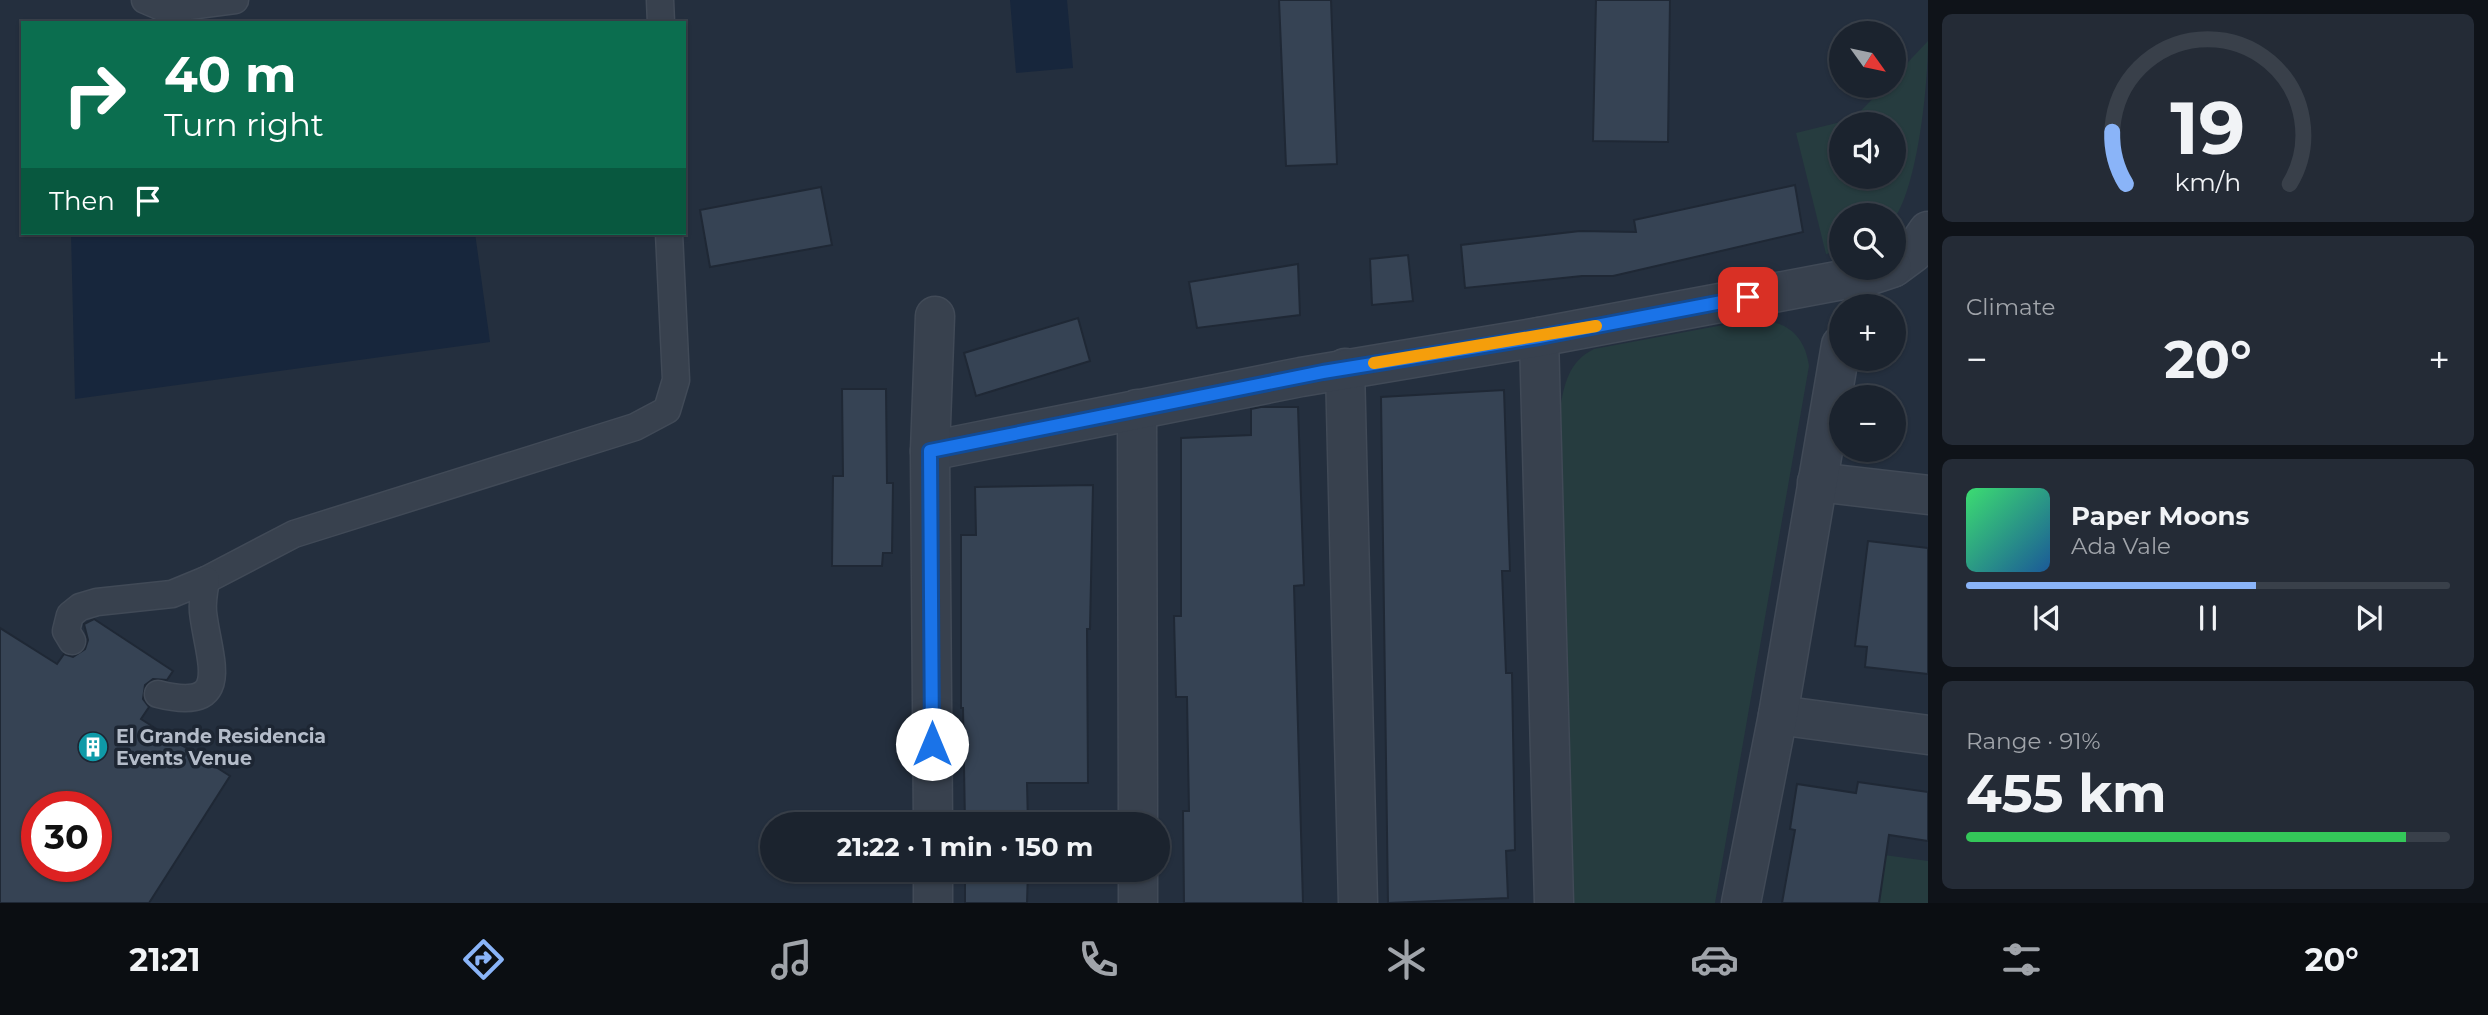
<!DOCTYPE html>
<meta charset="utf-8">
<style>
:root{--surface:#1b232e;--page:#242b36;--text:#f1f3f6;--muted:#a0a4aa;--line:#39404a;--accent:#8ab4f8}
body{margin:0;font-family:Montserrat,sans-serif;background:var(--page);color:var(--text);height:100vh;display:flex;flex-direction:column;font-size:26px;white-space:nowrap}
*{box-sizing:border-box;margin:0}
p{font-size:23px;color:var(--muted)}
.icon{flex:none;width:38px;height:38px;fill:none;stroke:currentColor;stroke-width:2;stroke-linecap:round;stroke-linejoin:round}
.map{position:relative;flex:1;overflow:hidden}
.drawer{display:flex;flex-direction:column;gap:14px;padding:14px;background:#0f1319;width:560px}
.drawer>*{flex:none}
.guide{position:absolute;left:21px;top:21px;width:665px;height:214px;border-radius:0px;box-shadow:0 2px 5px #0004,0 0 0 2px var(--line);background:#0b6e4f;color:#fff;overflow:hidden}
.needle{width:46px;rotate:123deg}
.tools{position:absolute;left:1829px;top:21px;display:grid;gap:14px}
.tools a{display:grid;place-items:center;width:77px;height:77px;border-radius:50%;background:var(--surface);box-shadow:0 2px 5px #0004,0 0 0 2px var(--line);font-size:35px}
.speed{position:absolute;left:21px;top:791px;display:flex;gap:14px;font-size:35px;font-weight:700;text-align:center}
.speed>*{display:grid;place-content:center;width:91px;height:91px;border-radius:50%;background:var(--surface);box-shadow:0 2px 5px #0004,0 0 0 2px var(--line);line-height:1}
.speed .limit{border:10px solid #d22;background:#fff;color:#111}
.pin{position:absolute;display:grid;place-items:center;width:60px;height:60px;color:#fff;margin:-30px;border-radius:14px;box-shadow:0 4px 10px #0006}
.me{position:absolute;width:77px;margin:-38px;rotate:0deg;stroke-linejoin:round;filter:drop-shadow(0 0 5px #0008)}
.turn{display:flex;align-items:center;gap:24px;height:147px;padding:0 28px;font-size:32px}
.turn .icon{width:91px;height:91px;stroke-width:2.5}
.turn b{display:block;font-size:49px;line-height:60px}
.then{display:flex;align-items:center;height:66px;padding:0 28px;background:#0003;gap:14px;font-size:26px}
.big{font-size:52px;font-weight:700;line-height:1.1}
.drawer .tile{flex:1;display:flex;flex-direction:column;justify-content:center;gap:10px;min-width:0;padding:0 24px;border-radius:10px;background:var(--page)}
.drawer .dial{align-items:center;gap:0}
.dial svg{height:182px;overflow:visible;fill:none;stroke:var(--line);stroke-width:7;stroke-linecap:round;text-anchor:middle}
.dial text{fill:var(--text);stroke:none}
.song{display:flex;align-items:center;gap:21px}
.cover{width:84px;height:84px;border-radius:10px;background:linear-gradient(135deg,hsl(140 70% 55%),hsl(210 70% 35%))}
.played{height:7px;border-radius:4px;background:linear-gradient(90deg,var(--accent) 60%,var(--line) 60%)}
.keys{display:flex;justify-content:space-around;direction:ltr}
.heat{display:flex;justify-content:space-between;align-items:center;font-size:38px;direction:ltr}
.charge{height:10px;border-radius:5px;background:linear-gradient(90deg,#34c759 91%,var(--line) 0)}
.trip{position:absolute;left:760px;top:812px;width:410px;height:70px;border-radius:35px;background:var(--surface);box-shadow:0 2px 5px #0004,0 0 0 2px var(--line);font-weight:700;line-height:70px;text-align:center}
.menu{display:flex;height:112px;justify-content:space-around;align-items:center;background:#0b0e12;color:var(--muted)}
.menu .icon{width:49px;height:49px}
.menu .current{color:var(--accent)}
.menu b{font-size:32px;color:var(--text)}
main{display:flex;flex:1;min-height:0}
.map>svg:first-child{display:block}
.green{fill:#263c3f;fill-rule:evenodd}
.water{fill:#17263c}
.building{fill:#364354;stroke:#1f2835;stroke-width:2;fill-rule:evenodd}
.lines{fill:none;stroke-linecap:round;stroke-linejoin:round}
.lane-casing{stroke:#414a57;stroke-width:29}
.street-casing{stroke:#414a57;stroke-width:41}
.lane{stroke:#38414e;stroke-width:26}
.street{stroke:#38414e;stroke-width:38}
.route-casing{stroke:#114b97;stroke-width:18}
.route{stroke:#1a73e8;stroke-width:12}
.slow{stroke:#f59e0b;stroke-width:12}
.labels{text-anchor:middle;stroke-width:7;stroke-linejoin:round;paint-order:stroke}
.poi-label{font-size:19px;font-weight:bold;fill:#b4bcc9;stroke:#1d2633;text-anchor:start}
</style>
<main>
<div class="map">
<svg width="1928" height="903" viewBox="0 0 1928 903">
<rect width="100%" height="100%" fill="#242f3e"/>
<g class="green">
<path d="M 1928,41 C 1928,85 1918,185 1894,219 L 1894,215 L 1841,215 L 1841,251 L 1826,254 L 1796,133 L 1853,119 L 1885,86 L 1894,86 L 1894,77 ZM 1841,124 L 1894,124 L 1894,177 L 1841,177 Z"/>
<path d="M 1750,320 C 1783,319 1804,332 1809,366 L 1715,903 L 1570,903 L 1560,409 C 1564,384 1569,361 1594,349 Z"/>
<polygon points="1877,854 1928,861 1928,903 1845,903"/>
</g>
<g class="water">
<polygon points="1010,0 1067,0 1073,68 1016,73"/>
<polygon points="71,233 475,233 490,342 75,399"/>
</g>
<g class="building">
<polygon points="1279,0 1331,0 1337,164 1286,166"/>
<polygon points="1596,0 1670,0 1668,142 1593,141"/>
<polygon points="1795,185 1803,232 1613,276 1582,276 1465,288 1461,245 1580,231 1636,232 1634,220"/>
<polygon points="821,187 832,245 710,267 700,210"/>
<polygon points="1408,255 1413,301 1372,305 1370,259"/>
<polygon points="1298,264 1300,315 1197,328 1189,282"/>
<polygon points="1078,318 1090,361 976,396 964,353"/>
<polygon points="842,389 886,389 887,483 893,483 892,553 883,553 882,566 832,566 833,476 843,476"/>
<polygon points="1504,390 1510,571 1502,571 1506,673 1512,673 1515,850 1506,851 1508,898 1388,903 1381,397"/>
<polygon points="1261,407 1298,407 1304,585 1294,586 1303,903 1184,903 1183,811 1189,811 1187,697 1176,697 1174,616 1181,616 1181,438 1251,435 1251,409"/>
<polygon points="1093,485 1090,629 1087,629 1088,783 1027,783 1028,824 965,824 963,708 961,708 961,535 976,535 975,487"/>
<polygon points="1868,541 1928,548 1928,674 1865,667 1867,647 1855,646"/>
<path d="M 94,619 L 173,671 L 167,680 L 153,679 L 145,685 L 143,699 L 149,707 L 141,719 L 230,776 L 149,903 L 0,903 L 0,628 L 57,664 L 64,654 L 73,657 L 85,649 L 88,640 L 84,624 ZM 37,807 L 96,807 L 96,866 L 37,866 Z"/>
<polygon points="1858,782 1928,792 1928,841 1889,835 1879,903 1782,903 1795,830 1790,829 1797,784 1856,793"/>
<polygon points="965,870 1028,870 1027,903 965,903"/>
</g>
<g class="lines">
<g class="lane-casing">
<g id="lane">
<polyline points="145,0 166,9 235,0"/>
<polyline points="660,0 661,23"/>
<polyline points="206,580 294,534 635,427 667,410 676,380 669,233"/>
<path d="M 72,641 L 66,631 L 70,615 L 80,607 L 97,602 L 172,594 L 206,580 C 204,591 202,601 203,612 C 208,658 236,714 158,694"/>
</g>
</g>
<g class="street-casing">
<g id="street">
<polyline points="1894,267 1913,253 1928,231"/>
<polyline points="1539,337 1554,903"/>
<polyline points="1345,368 1358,903"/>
<polyline points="1137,409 1138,824"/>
<polyline points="930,451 1301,377 1539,337 1874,274 1892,268"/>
<polyline points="1817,482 1928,495"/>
<polyline points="1778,715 1928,735"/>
<polyline points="933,824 930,451 935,316"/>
<polyline points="933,870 933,903"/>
<polyline points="1138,870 1138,903"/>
<polyline points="1741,903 1778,715 1841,345"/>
</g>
</g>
<use href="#lane" class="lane"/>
<use href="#street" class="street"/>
</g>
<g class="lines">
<g class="route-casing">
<polyline id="route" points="932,744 930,451 1323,372 1539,337 1748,297"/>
</g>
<use href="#route" class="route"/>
<polyline class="slow" points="1374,363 1596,326"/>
</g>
<defs>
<g id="building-disc" transform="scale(1.575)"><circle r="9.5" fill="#0f9aa8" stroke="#1d2633"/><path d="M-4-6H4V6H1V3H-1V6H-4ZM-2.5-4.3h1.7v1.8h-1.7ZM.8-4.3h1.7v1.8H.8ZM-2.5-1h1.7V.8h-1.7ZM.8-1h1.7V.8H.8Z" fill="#fff"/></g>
</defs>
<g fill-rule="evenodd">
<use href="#building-disc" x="93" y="747"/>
</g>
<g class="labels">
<g class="poi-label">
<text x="116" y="743">El Grande Residencia<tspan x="116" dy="22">Events Venue</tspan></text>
</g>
</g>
</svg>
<div class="tools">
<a><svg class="needle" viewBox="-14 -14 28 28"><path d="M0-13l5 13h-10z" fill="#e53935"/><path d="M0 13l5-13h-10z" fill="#a0a4aa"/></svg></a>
<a><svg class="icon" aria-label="sound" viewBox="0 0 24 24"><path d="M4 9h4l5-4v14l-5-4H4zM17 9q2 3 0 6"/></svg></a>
<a><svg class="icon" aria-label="search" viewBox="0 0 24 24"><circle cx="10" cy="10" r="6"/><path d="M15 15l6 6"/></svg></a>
<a>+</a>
<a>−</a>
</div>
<div class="speed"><div class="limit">30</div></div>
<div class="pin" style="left:1748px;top:297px;background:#d93025"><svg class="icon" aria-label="arrive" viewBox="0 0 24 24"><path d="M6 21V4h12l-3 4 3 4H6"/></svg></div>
<svg class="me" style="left:932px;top:744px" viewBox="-20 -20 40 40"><circle r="19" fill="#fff"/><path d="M0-13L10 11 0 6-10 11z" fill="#1a73e8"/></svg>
<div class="trip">21:22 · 1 min · 150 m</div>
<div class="guide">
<div class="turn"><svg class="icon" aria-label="right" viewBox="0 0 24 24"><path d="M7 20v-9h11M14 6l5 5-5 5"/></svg><div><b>40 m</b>Turn right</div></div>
<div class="then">Then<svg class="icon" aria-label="arrive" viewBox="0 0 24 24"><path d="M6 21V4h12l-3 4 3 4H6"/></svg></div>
</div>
</div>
<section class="drawer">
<div class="tile dial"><svg viewBox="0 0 100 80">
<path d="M14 69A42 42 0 1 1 86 69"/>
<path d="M14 69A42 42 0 0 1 8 46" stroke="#8ab4f8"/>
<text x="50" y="56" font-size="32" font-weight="700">19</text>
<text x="50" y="72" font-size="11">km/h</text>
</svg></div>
<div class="tile"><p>Climate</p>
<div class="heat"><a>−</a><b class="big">20°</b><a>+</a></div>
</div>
<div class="tile">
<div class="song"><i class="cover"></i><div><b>Paper Moons</b><p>Ada Vale</p></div></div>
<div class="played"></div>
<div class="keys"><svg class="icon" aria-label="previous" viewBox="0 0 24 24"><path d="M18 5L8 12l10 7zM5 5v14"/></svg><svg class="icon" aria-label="pause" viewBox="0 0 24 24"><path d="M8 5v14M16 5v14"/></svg><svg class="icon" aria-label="next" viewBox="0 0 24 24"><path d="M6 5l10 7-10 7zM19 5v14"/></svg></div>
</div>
<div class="tile"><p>Range · 91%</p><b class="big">455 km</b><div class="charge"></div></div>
</section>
</main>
<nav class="menu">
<b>21:21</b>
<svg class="icon current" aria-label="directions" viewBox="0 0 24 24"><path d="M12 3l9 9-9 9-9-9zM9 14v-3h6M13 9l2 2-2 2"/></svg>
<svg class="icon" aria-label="music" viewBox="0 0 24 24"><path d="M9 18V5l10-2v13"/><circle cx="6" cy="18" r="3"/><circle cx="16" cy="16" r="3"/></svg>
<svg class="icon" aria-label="phone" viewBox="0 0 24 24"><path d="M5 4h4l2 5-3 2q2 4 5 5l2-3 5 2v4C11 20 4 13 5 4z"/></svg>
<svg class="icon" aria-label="climate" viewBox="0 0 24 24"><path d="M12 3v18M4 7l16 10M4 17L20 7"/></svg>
<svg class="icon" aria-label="car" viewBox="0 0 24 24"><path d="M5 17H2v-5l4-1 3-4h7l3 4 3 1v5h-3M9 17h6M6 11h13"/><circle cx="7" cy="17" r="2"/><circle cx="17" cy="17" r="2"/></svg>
<svg class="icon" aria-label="filters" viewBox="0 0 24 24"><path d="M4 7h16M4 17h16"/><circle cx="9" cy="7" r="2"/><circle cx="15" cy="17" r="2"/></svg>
<b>20°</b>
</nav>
